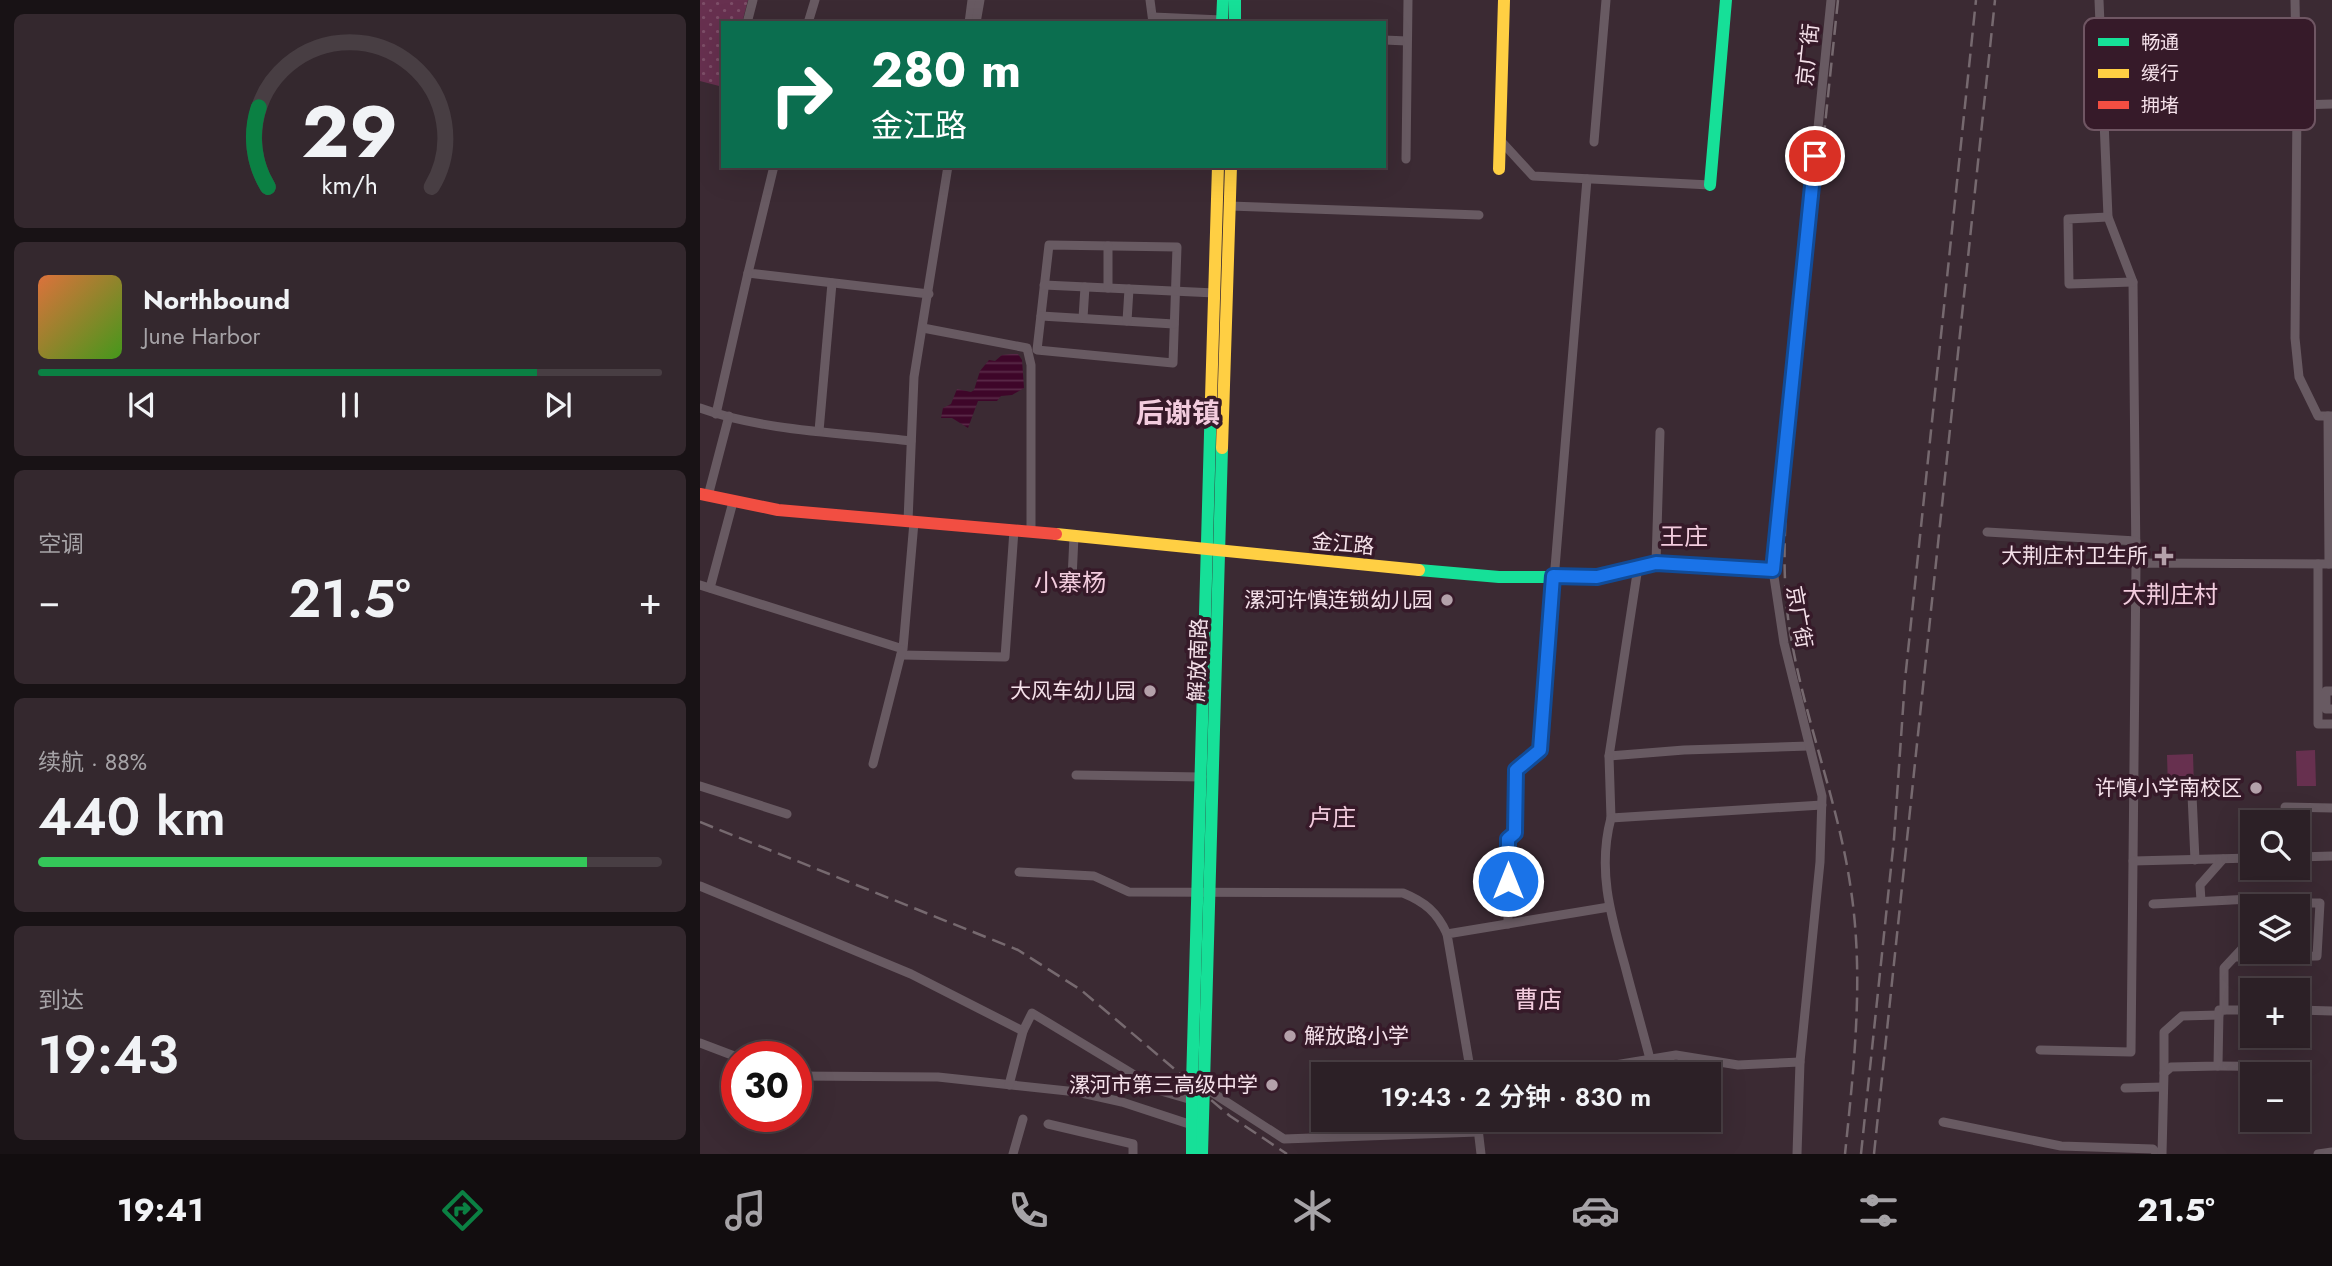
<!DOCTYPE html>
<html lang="zh">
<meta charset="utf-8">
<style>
:root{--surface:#2c2026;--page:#34282e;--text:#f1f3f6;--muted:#a6a3a7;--line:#483e43;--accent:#0b8043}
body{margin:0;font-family:Jost,"Noto Sans SC",sans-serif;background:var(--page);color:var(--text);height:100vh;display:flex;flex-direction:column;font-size:26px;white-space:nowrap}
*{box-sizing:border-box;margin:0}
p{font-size:23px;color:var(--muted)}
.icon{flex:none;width:38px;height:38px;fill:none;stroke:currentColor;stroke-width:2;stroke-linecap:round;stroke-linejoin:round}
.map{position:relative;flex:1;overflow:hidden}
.panel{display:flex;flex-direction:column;gap:14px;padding:14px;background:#181215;width:700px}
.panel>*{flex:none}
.banner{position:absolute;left:21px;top:21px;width:665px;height:147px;border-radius:0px;box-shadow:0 7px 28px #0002,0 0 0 2px var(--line);background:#0b6e4f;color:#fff;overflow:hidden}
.buttons{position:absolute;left:1540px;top:810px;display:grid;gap:14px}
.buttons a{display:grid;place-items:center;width:70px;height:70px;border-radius:0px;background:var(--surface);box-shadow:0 7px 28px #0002,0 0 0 2px var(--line);font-size:35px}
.speed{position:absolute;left:21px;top:1041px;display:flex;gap:14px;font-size:35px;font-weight:700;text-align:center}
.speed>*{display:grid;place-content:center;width:91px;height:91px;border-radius:50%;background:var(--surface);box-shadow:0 7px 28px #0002,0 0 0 2px var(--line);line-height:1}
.speed .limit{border:10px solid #d22;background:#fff;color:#111}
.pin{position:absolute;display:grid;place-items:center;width:60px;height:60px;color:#fff;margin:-30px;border:4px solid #fff;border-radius:50%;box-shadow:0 2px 7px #0007}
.me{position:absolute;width:77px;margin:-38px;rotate:0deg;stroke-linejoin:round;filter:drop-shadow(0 0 5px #0008)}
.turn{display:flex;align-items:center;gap:24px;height:147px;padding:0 35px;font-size:32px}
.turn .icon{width:91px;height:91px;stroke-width:2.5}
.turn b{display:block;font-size:49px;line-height:60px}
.big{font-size:52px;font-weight:600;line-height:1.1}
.panel .tile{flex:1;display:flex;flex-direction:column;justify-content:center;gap:10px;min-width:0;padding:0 24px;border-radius:10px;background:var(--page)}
.panel .dial{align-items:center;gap:0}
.dial svg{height:182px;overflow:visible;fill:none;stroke:var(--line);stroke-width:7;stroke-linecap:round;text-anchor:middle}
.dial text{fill:var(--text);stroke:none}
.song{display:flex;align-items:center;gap:21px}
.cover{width:84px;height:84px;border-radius:10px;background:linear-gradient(135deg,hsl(20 70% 55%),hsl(100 70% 35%))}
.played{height:7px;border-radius:4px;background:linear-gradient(90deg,var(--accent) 80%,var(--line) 80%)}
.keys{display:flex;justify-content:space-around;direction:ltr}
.heat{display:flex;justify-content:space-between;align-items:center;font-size:38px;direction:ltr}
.charge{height:10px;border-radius:5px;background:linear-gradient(90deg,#34c759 88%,var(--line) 0)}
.trip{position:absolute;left:611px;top:1062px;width:410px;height:70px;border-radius:0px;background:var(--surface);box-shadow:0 7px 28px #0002,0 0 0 2px var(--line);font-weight:600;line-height:70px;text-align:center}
.tab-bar{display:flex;height:112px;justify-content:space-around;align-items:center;background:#120d0f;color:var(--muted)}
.tab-bar .icon{width:49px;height:49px}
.tab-bar .selected{color:var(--accent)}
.tab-bar b{font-size:32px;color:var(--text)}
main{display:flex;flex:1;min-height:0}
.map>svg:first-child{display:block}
.grass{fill:url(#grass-dots)}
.pitch{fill:#67304f}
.water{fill:url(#water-rules)}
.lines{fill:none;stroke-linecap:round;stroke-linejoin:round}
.street{stroke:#685a62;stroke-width:9}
.fast{stroke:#16e098;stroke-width:12}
.slow{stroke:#ffcf43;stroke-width:12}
.jam{stroke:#f24e42;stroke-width:12}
.rail{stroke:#76696f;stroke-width:2.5;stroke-dasharray:14 7;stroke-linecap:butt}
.route-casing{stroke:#114b97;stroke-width:18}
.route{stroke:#1a73e8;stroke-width:12}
.poi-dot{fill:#b4a1aa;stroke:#361a29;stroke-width:2.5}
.labels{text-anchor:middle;stroke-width:7;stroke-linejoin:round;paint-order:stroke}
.street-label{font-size:21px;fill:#f5e1ea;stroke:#361a29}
.poi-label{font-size:21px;fill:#f5e1ea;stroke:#361a29;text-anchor:end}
.quarter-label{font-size:24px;fill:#f3ccde;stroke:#361a29}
.district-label{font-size:28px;font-weight:bold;fill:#f3ccde;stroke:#361a29}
.key{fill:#361a29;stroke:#6f5663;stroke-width:2}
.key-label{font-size:19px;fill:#f5e1ea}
</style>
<main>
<section class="panel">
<div class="tile dial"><svg viewBox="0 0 100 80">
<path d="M14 69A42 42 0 1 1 86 69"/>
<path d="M14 69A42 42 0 0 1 10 34" stroke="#0b8043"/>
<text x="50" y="56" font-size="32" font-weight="700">29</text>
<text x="50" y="72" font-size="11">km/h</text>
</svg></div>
<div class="tile">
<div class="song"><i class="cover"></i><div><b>Northbound</b><p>June Harbor</p></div></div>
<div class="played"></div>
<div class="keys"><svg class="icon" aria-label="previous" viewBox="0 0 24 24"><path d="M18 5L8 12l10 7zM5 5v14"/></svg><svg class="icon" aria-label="pause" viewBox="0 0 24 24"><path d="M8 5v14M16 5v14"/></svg><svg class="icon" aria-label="next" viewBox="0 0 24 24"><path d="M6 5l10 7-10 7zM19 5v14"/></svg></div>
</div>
<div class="tile"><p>空调</p>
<div class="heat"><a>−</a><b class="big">21.5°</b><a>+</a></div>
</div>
<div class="tile"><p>续航 · 88%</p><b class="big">440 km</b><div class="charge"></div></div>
<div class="tile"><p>到达</p><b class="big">19:43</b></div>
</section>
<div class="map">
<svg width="1632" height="1154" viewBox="0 0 1632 1154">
<defs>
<pattern id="grass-dots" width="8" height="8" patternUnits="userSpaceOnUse" patternTransform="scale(1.75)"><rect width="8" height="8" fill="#67304f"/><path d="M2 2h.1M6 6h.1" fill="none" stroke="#7d4e68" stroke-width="1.8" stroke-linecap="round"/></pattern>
<pattern id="water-rules" width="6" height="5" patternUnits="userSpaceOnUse" patternTransform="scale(1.75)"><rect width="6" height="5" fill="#3e0629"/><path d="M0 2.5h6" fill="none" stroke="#5a2a48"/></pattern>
</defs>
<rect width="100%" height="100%" fill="#3b2a33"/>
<polygon class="grass" points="0,0 48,0 42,23 23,23 23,87 0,81"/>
<g class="pitch">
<polygon points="1615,750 1616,786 1597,786 1596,751"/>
<polygon points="1493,754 1494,788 1468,789 1467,755"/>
</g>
<polygon class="water" points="312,354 318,354 322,360 324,388 312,395 301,396 297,401 278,401 268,428 252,418 241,418 243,408 251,404 257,389 271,392 274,390 280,371 289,360 295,361 302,355"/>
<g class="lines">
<g class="street">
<polyline points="450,0 453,23"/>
<polyline points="1399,0 1408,217 1433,282 1436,563"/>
<polyline points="1595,0 1597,105"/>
<polyline points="453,17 522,20"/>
<polyline points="47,23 53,0"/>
<polyline points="108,23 115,0"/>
<polyline points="269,23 272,0"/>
<polyline points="276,23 280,0"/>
<polyline points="684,40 707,41"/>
<polyline points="1632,104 1597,105 1595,338 1599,377 1618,416 1632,416"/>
<polyline points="800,140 833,176 1010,185"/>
<polyline points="894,142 906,0"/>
<polyline points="706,159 708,0"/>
<polyline points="74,166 48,273 229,294"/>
<polyline points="530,206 779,215"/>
<polyline points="1408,217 1368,219 1369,284 1433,282"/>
<polygon points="349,245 477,247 473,363 337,350"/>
<polyline points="344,285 515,293"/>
<polyline points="408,288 408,246"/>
<polyline points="341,316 474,324"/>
<polyline points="383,318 385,287"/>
<polyline points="427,321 429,289"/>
<polyline points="223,328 327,348 331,365 331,531"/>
<path d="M 0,408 C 62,431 145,433 211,441"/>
<polyline points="16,414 48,273"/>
<polyline points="1628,416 1629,564"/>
<polyline points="119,431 132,283"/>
<polyline points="8,496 29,416"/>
<polyline points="208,521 214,377 248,166"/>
<polyline points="1287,532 1436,541"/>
<polyline points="956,563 960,432"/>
<polyline points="1618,564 1618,724 1632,724"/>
<polyline points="938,567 909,756 984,750 1109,746"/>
<polyline points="372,579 374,536"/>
<polyline points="0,585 203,649 214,522"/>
<polyline points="10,588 33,502"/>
<polyline points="201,655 305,657 314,530"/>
<polyline points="1632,691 1626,691 1626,709 1632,709"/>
<polyline points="909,756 911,818 1122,805"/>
<polyline points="173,764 202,650"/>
<polyline points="376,775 502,777"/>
<polyline points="0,786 87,814"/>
<polyline points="1492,795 1495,860"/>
<polyline points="1585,807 1632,808"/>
<path d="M 911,818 C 897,870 911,916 925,966 C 933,997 942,1028 950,1059"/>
<polyline points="1598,857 1632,856"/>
<polyline points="1552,858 1433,861 1436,563 1632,564"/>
<path d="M 319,872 L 394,876 L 429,892 L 703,893 C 725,902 737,912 747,934"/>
<polyline points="0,886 211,974 323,1031 332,1013 461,1091 492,1100"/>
<polyline points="1501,901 1500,885 1523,859"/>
<polyline points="1453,904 1551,899"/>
<polyline points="808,924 808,839 815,833 816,770 840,750 887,179"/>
<polyline points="1535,957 1617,956 1620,903 1585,903 1582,906"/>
<polyline points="1524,1010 1524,968 1552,938"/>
<polyline points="1598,1010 1632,1011"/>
<polyline points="0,1043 37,1057"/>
<polyline points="1340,1050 1431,1052 1433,861"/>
<polyline points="1518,1066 1604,1067 1602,1100"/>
<polyline points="1464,1073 1464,1032 1482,1016 1519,1015"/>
<polyline points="771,1074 747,934 909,907"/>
<polyline points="860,1074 976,1055 1038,1065 1100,1062"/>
<polyline points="96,1076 238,1077 377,1092 422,1102 492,1125"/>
<polyline points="309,1085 323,1031"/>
<polyline points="502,1086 584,1139 778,1132"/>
<polyline points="1425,1088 1463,1087"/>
<polyline points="777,1120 781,1154"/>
<polyline points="1243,1122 1361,1146 1453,1149 1457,1154"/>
<polyline points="348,1124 433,1144 433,1154"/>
<polyline points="313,1154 323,1119"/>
<polyline points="1097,1154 1100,1062 1120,862 1122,796 1084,643 1073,570 1131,0"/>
<polyline points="1462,1154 1464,1073 1471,1067 1518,1066 1519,1010 1552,1010"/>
<polyline points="1618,1154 1632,1152"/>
</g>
<g class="fast">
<polyline points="535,0 535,23"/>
<polyline points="522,23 523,0"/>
<polyline points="1010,185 1026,0"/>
<polyline points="719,570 799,577 896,577 956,563 1073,570"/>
<polyline points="492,1154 492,1084 511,398"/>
<polyline points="502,1154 522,448"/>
</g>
<g class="slow">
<polyline points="799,169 804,0"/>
<polyline points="511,398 518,166"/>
<polyline points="522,448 531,166"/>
<polyline points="356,534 719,570"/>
</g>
<polyline class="jam" points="0,494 78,510 356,534"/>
<g class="rail">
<path d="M 1138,0 L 1087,490 C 1084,541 1082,592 1092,643 C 1107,726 1139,806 1151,890 C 1164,978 1154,1066 1145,1154"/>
<polyline points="0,822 318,950 381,990 530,1116 587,1154"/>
<polyline points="1161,1154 1194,839 1205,680 1276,0"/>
<polyline points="1174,1154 1295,0"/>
</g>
</g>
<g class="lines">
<g class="route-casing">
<polyline id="route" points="808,881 808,839 815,833 816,770 840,750 853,576 897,577 956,563 1073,570 1115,156"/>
</g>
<use href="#route" class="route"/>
</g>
<g class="poi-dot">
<path d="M1460.5 545.5h7v7h7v7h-7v7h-7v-7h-7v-7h7z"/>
<circle cx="747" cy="600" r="7"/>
<circle cx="450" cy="691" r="7"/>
<circle cx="1556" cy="788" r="7"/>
<circle cx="590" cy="1036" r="7"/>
<circle cx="572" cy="1085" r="7"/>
</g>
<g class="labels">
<g class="street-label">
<text transform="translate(1108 55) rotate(-84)" y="7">京广街</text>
<text transform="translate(643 544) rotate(5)" y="7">金江路</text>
<text transform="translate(1099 617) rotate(80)" y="7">京广街</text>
<text transform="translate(498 660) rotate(-88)" y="7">解放南路</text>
</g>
<g class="poi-label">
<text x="1448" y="563">大荆庄村卫生所</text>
<text x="733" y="607">漯河许慎连锁幼儿园</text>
<text x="436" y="698">大风车幼儿园</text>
<text x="1542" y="795">许慎小学南校区</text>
<text x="604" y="1043" text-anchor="start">解放路小学</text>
<text x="558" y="1092">漯河市第三高级中学</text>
</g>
<g class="quarter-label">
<text x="984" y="545">王庄</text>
<text x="370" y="591">小寨杨</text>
<text x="1470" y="603">大荆庄村</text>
<text x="632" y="826">卢庄</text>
<text x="838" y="1008">曹店</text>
</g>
<g class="district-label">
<text x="478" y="423">后谢镇</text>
</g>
</g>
<rect x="1384" y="18" width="231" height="112" rx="10" class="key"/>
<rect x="1398" y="38" width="31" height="8" fill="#16e098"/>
<rect x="1398" y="69" width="31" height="9" fill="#ffcf43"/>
<rect x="1398" y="101" width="31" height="8" fill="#f24e42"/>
<g class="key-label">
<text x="1441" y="49">畅通</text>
<text x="1441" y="80">缓行</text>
<text x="1441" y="112">拥堵</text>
</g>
</svg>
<div class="buttons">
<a><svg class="icon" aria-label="search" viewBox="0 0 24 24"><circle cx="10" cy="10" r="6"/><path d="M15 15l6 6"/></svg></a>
<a><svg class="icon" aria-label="layers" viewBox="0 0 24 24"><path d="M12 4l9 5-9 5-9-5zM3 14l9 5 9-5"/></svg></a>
<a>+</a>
<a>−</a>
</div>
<div class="speed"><div class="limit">30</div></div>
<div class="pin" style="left:1115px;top:156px;background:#d93025"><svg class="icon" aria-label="arrive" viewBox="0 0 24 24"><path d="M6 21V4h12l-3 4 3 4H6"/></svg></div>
<svg class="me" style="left:808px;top:881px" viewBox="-20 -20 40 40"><circle r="17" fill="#1a73e8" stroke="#fff" stroke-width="3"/><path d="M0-11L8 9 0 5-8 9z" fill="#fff"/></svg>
<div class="trip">19:43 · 2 分钟 · 830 m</div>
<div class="banner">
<div class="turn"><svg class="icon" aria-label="right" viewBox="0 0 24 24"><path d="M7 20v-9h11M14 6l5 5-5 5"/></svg><div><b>280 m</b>金江路</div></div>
</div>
</div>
</main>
<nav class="tab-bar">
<b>19:41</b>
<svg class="icon selected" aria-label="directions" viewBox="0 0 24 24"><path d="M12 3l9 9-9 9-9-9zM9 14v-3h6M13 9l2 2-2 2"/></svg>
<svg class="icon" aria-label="music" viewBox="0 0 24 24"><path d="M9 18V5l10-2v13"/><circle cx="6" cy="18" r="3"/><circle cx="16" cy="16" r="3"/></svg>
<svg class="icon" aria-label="phone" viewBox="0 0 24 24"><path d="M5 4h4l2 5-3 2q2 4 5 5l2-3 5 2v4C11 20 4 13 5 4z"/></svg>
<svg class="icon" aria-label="climate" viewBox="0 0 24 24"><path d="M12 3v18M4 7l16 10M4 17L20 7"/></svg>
<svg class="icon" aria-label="car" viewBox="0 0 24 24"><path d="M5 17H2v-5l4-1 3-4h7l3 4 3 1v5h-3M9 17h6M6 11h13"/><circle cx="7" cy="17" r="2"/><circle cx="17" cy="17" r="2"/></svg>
<svg class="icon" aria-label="filters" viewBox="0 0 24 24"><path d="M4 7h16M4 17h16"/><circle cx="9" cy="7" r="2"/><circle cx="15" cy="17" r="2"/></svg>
<b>21.5°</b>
</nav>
